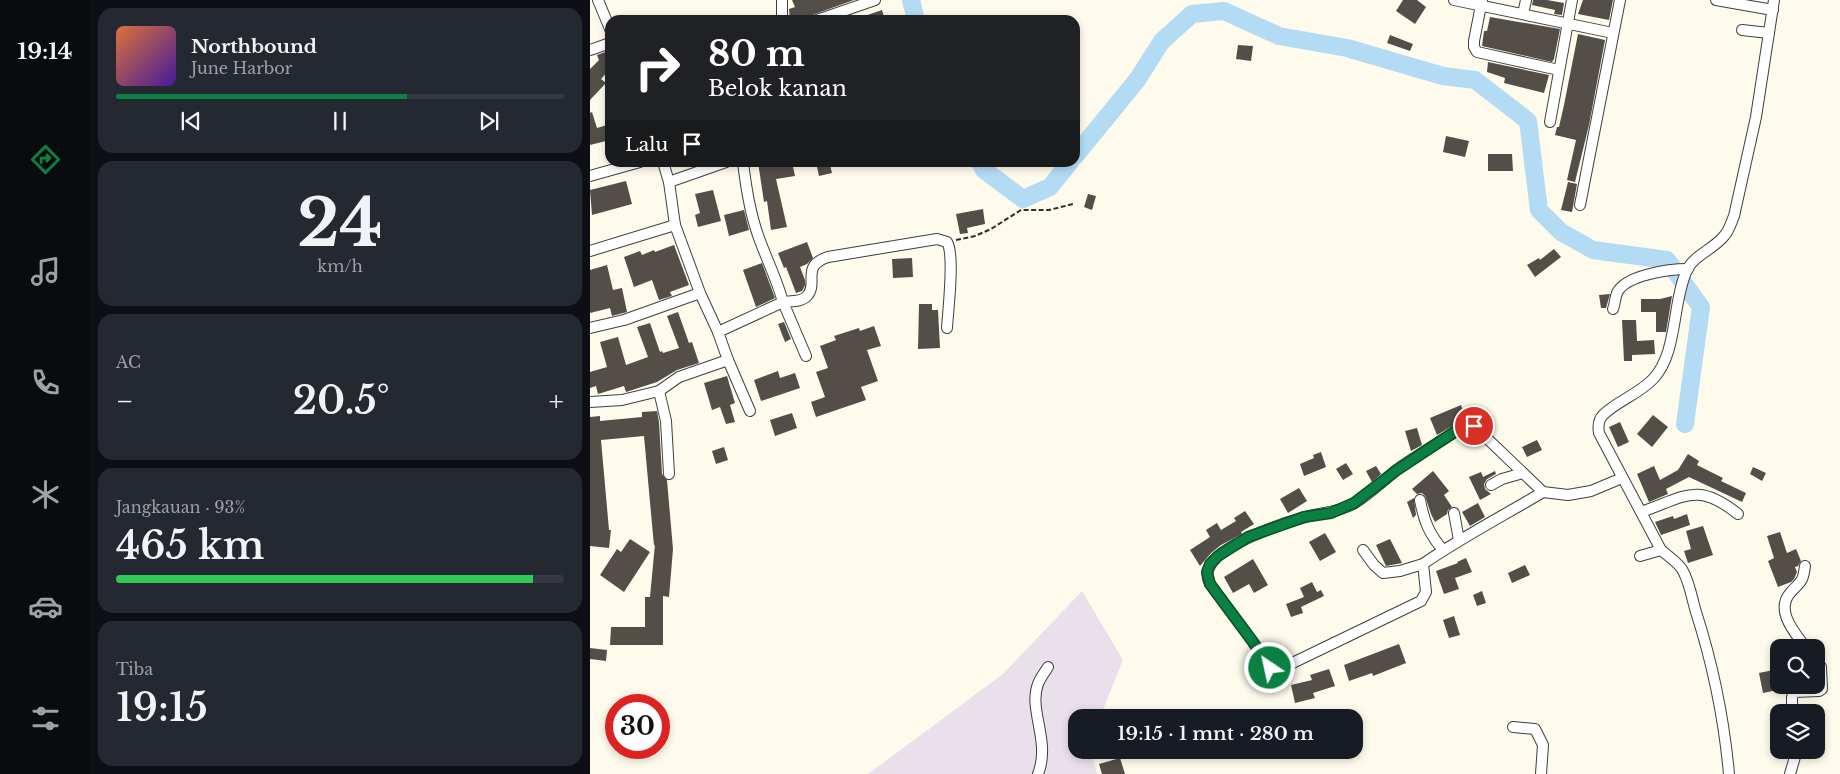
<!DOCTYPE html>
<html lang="id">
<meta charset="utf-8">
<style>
:root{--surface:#171b24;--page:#242831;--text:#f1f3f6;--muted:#9ea1a6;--line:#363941;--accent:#0b8043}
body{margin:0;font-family:"Libre Baskerville",serif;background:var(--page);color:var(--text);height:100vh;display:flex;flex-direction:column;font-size:19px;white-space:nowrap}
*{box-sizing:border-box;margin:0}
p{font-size:16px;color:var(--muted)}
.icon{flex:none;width:28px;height:28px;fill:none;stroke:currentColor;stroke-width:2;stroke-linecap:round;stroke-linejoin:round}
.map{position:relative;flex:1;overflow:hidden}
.details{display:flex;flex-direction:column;gap:8px;padding:8px;background:#0d0f14;width:500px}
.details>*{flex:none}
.hud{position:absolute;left:15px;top:15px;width:475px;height:152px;border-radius:15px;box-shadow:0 2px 8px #0003;background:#202124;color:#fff;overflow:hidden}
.tools{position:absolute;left:1180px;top:639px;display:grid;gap:10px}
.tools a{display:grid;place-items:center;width:55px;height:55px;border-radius:10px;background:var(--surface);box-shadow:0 2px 8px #0003;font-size:25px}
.speed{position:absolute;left:15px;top:694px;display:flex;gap:10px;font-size:25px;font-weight:700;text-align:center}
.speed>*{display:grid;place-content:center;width:65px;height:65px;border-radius:50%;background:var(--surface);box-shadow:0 2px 8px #0003;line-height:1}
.speed .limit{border:8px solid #d22;background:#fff;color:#111}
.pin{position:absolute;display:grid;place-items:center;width:42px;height:42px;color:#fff;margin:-21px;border:2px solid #fff;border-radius:50%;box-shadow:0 1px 5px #0007}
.me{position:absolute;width:55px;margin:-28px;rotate:326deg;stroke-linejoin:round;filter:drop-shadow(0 0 4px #0008)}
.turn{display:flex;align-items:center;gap:18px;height:105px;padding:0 20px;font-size:22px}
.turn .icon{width:65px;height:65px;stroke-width:2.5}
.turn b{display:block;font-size:35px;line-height:42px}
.then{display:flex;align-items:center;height:48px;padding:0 20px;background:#0003;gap:10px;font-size:19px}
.big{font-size:38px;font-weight:600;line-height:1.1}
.details .tile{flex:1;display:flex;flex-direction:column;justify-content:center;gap:8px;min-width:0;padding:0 18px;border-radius:15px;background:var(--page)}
.details .dial{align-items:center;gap:0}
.dial b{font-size:65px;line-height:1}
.song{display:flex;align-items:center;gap:15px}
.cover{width:60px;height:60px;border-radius:8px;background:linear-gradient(135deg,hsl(20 70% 55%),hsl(260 70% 35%))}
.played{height:5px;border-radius:2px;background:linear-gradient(90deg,var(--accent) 65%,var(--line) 65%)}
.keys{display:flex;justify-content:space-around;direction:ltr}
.heat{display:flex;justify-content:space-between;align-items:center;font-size:28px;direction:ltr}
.charge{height:8px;border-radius:4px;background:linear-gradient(90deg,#34c759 93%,var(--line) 0)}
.trip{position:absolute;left:478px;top:709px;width:295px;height:50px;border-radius:15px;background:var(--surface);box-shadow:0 2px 8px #0003;font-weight:600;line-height:50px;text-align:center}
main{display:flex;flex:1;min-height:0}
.menu{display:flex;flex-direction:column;width:90px;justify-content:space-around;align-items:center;background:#090b0e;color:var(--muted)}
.menu .icon{width:35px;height:35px}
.menu .active{color:var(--accent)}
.menu b{font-size:22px;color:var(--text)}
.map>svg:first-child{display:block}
.industrial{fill:#eae0eb}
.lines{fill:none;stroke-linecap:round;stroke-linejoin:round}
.river{stroke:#b3dbf4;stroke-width:18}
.building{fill:#544e49}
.minor-casing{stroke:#3f3f3f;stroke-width:12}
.path{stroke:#2e2e2e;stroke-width:2;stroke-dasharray:5 2.5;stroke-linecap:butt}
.minor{stroke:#fff;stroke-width:10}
.route-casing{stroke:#07532c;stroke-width:12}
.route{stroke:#0b8043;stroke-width:9}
</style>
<main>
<nav class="menu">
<b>19:14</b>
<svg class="icon active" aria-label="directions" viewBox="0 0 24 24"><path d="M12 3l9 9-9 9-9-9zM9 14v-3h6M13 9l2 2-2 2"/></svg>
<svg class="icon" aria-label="music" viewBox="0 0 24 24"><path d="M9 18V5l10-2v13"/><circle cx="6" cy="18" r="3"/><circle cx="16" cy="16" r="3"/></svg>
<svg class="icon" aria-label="phone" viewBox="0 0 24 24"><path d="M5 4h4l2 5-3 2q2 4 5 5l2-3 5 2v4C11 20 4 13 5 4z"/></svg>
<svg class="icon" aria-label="climate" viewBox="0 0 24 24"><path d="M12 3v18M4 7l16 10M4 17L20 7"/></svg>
<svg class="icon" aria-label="car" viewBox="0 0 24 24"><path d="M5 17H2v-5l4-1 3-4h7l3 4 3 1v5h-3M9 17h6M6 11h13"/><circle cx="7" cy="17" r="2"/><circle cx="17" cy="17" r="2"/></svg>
<svg class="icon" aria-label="filters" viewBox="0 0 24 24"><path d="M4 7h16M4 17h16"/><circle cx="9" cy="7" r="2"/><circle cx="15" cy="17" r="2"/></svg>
</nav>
<section class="details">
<div class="tile">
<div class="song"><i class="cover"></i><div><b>Northbound</b><p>June Harbor</p></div></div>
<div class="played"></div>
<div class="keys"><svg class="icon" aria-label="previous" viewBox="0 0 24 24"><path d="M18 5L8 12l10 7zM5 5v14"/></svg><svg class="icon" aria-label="pause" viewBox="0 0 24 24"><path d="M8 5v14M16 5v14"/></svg><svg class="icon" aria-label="next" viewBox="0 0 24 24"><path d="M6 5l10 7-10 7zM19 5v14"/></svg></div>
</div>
<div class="tile dial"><b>24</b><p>km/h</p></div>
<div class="tile"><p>AC</p>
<div class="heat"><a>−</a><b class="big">20.5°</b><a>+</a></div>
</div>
<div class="tile"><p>Jangkauan · 93%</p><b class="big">465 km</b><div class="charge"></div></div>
<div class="tile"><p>Tiba</p><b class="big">19:15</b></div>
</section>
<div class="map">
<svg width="1250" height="774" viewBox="0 0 1250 774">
<rect width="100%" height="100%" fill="#fefbec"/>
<polygon class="industrial" points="492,591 533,660 510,717 486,718 486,750 501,750 507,774 278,774 413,674"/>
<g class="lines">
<g class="river">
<polyline points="321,0 326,20"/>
<polyline points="485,156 547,80 572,41 602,14 634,11 689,36 757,48 853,76 885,80 938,121 949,210 971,232 1003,250 1077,260 1111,307 1095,424"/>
<polyline points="390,162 394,170 433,199 460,187 480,162"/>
</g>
</g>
<g class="building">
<polygon points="202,0 264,0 225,14 213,20 200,20 199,9 205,7"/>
<polygon points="813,0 827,0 836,7 825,24 806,11"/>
<polygon points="943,0 957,0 974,3 972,15 964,14 965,10 942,5"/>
<polygon points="993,0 1023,0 1019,20 988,14"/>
<polygon points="292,10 295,20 266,20 266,19"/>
<polygon points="900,17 970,29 964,59 962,62 892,46 894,31 897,31"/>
<polygon points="988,34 1015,40 999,125 985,182 977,180 986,140 965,135 967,127 969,127 974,105"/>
<polygon points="800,35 823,44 820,51 797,43"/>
<polygon points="648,45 663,46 661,61 646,59"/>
<polygon points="18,51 20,56 20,69 11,79 16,83 0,100 0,69 9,60 7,55"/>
<polygon points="898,62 959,75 954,93 914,83 915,78 897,72"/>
<polygon points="2,112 7,128 20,124 20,140 0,145 0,113"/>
<polygon points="856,136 879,141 875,157 853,152"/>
<polygon points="898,154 922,154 923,171 898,171"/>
<polygon points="168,162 202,162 205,176 186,179 197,227 181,230 177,201 174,202"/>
<polygon points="240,165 242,173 229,176 227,167"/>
<polygon points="36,181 42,204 2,215 0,190"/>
<polygon points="978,182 987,184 982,212 971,210"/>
<polygon points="123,190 131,221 108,227 105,215 110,213 105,194"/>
<polygon points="498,194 506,196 502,210 494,207"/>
<polygon points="393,209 395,224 377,228 378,233 370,234 366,214"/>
<polygon points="154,210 159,230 139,236 134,215"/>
<polygon points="217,242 223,258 217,264 210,267 215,280 215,285 212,291 206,293 196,267 194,268 188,253"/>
<polygon points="84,245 99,285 80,292 82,296 69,300 62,280 44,287 34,257 50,251 52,255 64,250 65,252"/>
<polygon points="964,249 971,257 945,277 937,265 949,258 950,260"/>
<polygon points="322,258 323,277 303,278 302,259"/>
<polygon points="172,263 185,298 166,307 153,270"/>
<polygon points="17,265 23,290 32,288 37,312 22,316 20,308 0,313 0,270"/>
<polygon points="1020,294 1016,308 1011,308 1009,295"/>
<polygon points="1082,296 1076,332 1066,332 1066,312 1051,312 1051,299 1070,299"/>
<polygon points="329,304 342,304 342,310 348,310 350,348 328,349"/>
<polygon points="88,312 99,343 102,342 109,363 87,370 67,382 36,392 34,386 8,394 6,386 0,388 0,372 17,367 10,342 28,337 36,365 58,357 47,327 60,323 70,352 72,351 73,353 89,348 77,316"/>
<polygon points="1032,320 1046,320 1047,341 1064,340 1065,354 1042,355 1042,361 1034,361"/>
<polygon points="194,322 201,339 195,342 188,324"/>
<polygon points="284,326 291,346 277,350 288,381 271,387 276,400 226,417 221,402 235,397 226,372 238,368 230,346 246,340 244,336 269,328 270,331"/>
<polygon points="188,371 190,378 205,373 210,388 171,401 164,380"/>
<polygon points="137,376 145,403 140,405 145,422 136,424 130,407 122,410 114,383"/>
<polygon points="871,405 876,418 847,435 840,418"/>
<polygon points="67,411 69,422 72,474 77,480 83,549 79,597 73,596 73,645 20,645 21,627 55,627 55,597 60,597 65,544 64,546 54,436 11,440 19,530 21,530 19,548 0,546 0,417 10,416 10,421 52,417 52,412"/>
<polygon points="202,413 207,428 185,436 180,420"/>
<polygon points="1063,415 1078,427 1062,447 1047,434"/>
<polygon points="1030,422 1039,442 1028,447 1019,427"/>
<polygon points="827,428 832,445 821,451 815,431"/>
<polygon points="947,440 952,450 937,457 932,447"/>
<polygon points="134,447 138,460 126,464 122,451"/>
<polygon points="731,452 736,467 714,476 710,464 724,458 723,455"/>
<polygon points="1098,454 1109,461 1107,465 1133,478 1131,481 1156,493 1152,502 1099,477 1076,489 1078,494 1059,502 1047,474 1064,466 1070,480 1088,470"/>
<polygon points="756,463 763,474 753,480 746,469"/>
<polygon points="786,466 791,474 782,482 776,471"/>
<polygon points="1163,467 1176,473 1172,481 1160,474"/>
<polygon points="843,471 859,491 854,495 862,507 858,510 857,514 845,522 841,514 835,496 832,493 827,494 822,489"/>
<polygon points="905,471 906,474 897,479 894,484 895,489 901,494 890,500 879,477 891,472 893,477"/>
<polygon points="709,488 717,501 698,513 690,499"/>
<polygon points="824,498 826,515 823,518 817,502"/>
<polygon points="888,503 895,517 880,526 872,512"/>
<polygon points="655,511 664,524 651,532 652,534 631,545 621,553 610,566 600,550 620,537 616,530 627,523 631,530 646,521 644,518"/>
<polygon points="1097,514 1100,525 1071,535 1065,522 1083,516 1084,519"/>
<polygon points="1113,526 1123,555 1098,563 1094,551 1101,549 1096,531"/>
<polygon points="1190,532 1197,553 1206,549 1211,561 1208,566 1205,567 1207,572 1204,579 1201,582 1188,587 1178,561 1184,558 1177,536"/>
<polygon points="735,533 746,552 730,561 719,542"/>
<polygon points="40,539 60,552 34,592 10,575 27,549 31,552"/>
<polygon points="800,539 812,563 796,566 786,545"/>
<polygon points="876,558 882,572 865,578 869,589 854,594 846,571 868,563 867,562"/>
<polygon points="663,559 678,585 664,593 659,584 643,593 634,577"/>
<polygon points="935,565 940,575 922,583 918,573"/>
<polygon points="722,582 727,592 731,590 734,596 711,607 713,613 701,617 696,604 714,597 710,588"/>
<polygon points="892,591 896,603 887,606 883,595"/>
<polygon points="864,616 870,635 859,638 853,620"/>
<polygon points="809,644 816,663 783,676 782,673 759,681 754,665"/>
<polygon points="0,648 17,650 16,661 0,659"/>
<polygon points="739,669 745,686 723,693 725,698 705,703 701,685 722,680 720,675"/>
<polygon points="1188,669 1189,677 1185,678 1187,690 1173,693 1169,673"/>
<polygon points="530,758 535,774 512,774 509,764"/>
</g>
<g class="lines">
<g class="minor-casing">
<g id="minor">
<polyline points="8,0 20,29"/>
<polyline points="192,0 192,20"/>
<polyline points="864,0 1023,33"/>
<polyline points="892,0 884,41 884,47 887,52 969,70"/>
<polyline points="1126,0 1183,10"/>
<polyline points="933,14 936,0"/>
<polyline points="227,20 285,0"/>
<polyline points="1152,30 1179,33"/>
<polyline points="0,50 20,43"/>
<polyline points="960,122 982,0"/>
<polyline points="0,176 50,162"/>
<polyline points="79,182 136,162"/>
<polyline points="990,205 1030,0"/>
<polyline points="85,225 110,293"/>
<polyline points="0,251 85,225 79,182 73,162"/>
<path d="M 1023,309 C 1025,304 1025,298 1027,293 C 1035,275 1080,269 1098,269"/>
<polyline points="0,328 34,320 110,293 128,332"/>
<path d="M 216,356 L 193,302 C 200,301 212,302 217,296 C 229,283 210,266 238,257 L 347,239 L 357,242 C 365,255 358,310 357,328"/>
<polyline points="138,360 160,411"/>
<polyline points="69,391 76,421 79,474"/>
<path d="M 0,402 L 32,400 L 69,391 L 89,377 L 138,360 L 128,332 L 193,302 C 187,280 177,260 169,238 C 160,214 156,188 153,162"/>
<polyline points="901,485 912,479 933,473"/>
<path d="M 953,492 C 913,516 872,537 833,564 L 836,592 L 831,601 L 690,669 L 683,669 L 678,665 L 663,642 L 620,584 C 617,578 616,572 620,566 C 630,545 690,524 712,518 C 731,512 744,514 763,504 C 778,495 792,482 805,471 C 827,455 852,441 875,425 L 884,426 L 953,492 L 978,495 L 1001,491 L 1032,478"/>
<path d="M 830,500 C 834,521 839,534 853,550"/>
<path d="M 1051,512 C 1095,497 1107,481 1148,514"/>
<polyline points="864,513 869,540"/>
<polyline points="773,550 784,565 793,573 810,571 833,564"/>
<polyline points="1050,556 1071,550"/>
<path d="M 1215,566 C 1213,582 1211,581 1201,592 C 1184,610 1205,633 1216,648"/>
<polyline points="1202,712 1202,697 1204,692 1229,691 1232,689 1231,667 1226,660"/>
<polyline points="923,727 945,729 953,745 951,774"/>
<path d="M 448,774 C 461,741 438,710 448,684 C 450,678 455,672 458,667"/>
<path d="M 1139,774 C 1134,719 1123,665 1106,612 C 1102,599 1100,584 1093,571 C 1089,563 1079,557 1071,550 L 1009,433 C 1008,427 1008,420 1013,415 C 1027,401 1049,394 1063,379 C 1088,353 1082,302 1097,270 C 1104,255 1124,249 1134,236 C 1139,231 1141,223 1144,216 L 1166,117 L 1184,0"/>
<polyline points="1200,774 1207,750"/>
</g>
</g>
<polyline class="path" points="366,240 385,236 401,229 431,210 459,210 483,204"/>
<use href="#minor" class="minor"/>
</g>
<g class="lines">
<g class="route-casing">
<polyline id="route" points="680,668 663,642 620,584 617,572 620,564 628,556 658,537 714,517 741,513 764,503 807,470 875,425 884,426"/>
</g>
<use href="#route" class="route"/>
</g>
</svg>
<div class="tools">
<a><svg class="icon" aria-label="search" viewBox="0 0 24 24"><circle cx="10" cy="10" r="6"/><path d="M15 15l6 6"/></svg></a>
<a><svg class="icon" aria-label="layers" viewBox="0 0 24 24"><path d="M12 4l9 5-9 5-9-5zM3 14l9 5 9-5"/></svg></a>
</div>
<div class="speed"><div class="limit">30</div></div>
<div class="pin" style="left:884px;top:426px;background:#d93025"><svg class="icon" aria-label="arrive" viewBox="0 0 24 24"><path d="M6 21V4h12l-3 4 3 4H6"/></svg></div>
<svg class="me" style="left:680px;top:668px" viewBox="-20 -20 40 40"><circle r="17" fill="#0b8043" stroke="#fff" stroke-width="3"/><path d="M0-11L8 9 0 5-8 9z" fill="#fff"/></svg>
<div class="trip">19:15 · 1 mnt · 280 m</div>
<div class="hud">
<div class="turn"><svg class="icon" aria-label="right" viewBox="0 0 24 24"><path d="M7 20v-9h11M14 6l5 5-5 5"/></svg><div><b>80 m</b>Belok kanan</div></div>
<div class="then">Lalu<svg class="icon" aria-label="arrive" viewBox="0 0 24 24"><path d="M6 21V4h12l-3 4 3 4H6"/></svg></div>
</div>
</div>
</main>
